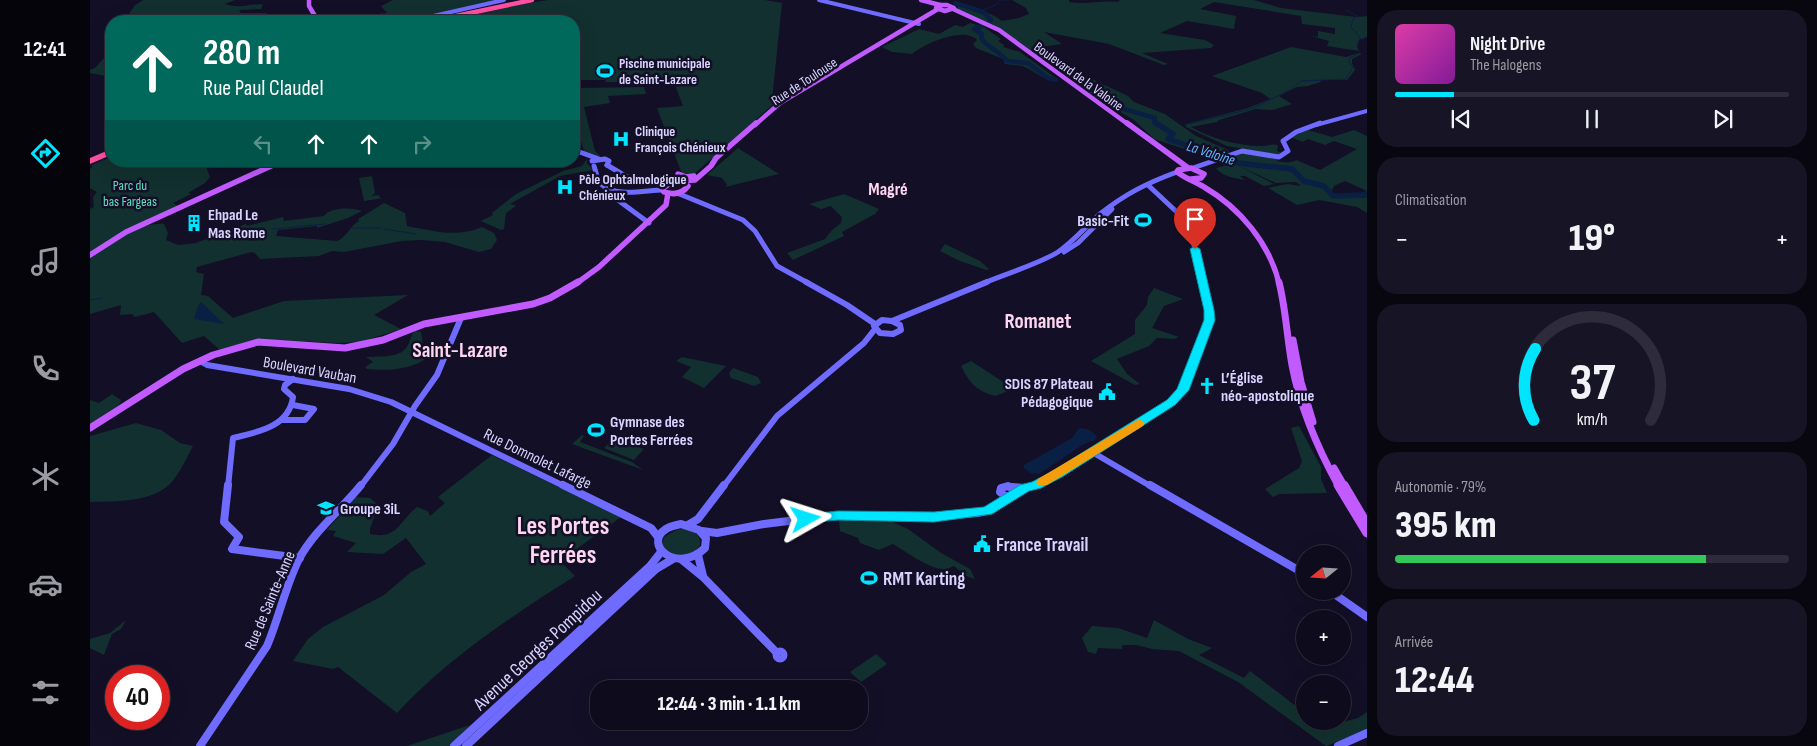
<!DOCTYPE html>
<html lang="fr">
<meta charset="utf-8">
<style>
:root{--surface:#0e0b1c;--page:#171425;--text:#f1f3f6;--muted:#9b9ba3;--line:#2e2b3b;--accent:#00e5ff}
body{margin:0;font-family:"Sofia Sans Condensed",sans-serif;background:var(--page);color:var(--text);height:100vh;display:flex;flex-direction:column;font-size:19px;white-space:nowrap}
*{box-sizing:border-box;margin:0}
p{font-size:16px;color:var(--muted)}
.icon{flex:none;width:28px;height:28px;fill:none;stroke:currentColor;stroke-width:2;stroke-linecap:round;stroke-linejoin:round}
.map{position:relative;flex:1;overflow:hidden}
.details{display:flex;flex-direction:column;gap:10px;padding:10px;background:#08060f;width:450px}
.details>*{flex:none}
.hud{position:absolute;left:15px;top:15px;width:475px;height:152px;border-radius:20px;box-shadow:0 5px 20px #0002,0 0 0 1px var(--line);background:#00695c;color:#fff;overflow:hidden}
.needle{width:32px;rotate:252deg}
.tools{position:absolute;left:1206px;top:545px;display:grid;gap:10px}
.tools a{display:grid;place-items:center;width:55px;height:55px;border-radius:50%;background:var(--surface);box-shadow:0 5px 20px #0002,0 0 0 1px var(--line);font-size:25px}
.speed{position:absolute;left:15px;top:665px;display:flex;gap:10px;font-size:25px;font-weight:700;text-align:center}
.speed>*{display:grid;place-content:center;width:65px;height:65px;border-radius:50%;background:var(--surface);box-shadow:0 5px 20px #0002,0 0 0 1px var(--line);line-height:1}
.speed .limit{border:8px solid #d22;background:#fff;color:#111}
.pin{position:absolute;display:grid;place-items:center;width:42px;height:42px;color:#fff;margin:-51px -21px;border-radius:50% 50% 50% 0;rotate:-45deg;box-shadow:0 0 5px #0007}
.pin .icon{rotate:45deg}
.me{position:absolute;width:55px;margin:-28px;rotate:84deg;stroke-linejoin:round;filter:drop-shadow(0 0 4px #0008)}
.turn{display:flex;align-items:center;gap:18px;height:105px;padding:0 15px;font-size:22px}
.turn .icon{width:65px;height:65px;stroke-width:2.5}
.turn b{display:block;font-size:35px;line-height:42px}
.lanes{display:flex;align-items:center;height:48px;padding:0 15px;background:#0003;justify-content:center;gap:25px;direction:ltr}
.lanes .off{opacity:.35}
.big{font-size:38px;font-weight:800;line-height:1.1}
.details .tile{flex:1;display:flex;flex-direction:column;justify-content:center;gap:8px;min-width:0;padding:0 18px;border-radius:20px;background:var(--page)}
.details .dial{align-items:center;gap:0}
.dial svg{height:130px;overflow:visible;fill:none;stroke:var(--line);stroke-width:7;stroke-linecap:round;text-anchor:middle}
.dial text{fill:var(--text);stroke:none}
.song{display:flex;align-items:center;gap:15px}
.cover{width:60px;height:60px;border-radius:8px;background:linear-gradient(135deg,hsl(320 70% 55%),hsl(290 70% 35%))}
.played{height:5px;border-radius:2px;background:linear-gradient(90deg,var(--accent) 15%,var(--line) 15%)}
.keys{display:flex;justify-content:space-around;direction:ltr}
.heat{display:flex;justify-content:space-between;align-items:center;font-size:28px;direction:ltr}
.charge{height:8px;border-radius:4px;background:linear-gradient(90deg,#34c759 79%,var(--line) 0)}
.trip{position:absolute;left:500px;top:680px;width:278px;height:50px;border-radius:20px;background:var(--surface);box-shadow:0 5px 20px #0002,0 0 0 1px var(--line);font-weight:800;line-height:50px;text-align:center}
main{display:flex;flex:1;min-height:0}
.tab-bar{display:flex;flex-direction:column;width:90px;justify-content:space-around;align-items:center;background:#06040b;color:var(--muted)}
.tab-bar .icon{width:35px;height:35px}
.tab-bar .selected{color:var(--accent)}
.tab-bar b{font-size:22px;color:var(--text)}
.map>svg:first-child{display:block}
.green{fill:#12302f}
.water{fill:#0a1f44}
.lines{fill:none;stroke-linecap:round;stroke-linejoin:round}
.stream{stroke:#0a1f44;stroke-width:1}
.river-far1{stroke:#0a1f44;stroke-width:4.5}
.river{stroke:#0a1f44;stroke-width:5.5}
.secondary-far3{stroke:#6f6bff;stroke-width:4}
.secondary-far2{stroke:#6f6bff;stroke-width:5}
.secondary-far1{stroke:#6f6bff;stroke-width:6}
.secondary{stroke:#6f6bff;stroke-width:8}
.primary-far3{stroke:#c25bff;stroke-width:4.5}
.primary-far2{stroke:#c25bff;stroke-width:5.5}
.primary-far1{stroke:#c25bff;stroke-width:7}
.primary{stroke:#c25bff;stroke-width:9}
.highway-far1{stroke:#ff4fa3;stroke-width:4.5}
.highway{stroke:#ff4fa3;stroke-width:5.5}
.route{fill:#00e5ff;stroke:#0095a6}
.slow{fill:#f59e0b}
.labels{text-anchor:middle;stroke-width:5;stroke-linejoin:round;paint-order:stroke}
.far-poi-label{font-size:14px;font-weight:bold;fill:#d9d4ff;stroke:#130f26;text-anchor:start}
.far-street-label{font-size:14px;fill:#d9d4ff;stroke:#130f26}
.far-park-label{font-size:14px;fill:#5fe0c0;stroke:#130f26}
.far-water-label{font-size:15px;font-style:italic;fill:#62b6ff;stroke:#130f26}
.poi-label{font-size:16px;font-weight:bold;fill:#d9d4ff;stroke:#130f26;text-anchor:start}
.street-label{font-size:16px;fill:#d9d4ff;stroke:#130f26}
.far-district-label{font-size:18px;font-weight:bold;fill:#ffd6f0;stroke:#130f26}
.near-poi-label{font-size:19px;font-weight:bold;fill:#d9d4ff;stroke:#130f26;text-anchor:start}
.near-street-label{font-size:19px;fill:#d9d4ff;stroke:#130f26}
.district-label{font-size:21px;font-weight:bold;fill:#ffd6f0;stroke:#130f26}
.near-district-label{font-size:25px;font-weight:bold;fill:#ffd6f0;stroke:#130f26}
</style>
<main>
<nav class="tab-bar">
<b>12:41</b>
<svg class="icon selected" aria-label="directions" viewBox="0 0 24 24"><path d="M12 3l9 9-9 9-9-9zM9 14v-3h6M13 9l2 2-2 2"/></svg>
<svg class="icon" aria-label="music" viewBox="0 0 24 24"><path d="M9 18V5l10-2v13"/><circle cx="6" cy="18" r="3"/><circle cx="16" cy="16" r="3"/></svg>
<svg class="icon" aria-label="phone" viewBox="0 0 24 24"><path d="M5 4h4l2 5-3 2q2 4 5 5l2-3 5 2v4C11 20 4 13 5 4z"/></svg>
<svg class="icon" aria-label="climate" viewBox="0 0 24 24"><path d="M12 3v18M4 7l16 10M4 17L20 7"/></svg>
<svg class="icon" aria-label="car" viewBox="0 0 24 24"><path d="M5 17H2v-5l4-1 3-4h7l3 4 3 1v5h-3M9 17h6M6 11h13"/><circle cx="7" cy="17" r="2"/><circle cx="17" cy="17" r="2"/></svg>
<svg class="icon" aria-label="filters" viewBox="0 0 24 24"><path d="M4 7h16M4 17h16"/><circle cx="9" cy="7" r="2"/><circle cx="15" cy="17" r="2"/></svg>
</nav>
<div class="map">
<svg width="1277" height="746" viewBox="0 0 1277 746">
<rect width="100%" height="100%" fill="#130f26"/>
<g class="green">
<path d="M 53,0 L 145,0 L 135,4 C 149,9 158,4 173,4 L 171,9 L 149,10 L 151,13 L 178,13 L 174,15 L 168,21 L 37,21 L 36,19 L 44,6 Z"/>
<polygon points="303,0 410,0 344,14 279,17 278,15 297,13 291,6"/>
<polygon points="458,0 675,0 692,3 682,100 686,102 603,175 592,174 567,108 593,106 584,82 515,82 516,80 484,80 484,21 353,21 414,7"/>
<path d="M 922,0 L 979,0 L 979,2 C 996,5 1011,0 1028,2 L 1030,0 L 1164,0 L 1191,8 L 1266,17 L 1277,16 L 1277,37 L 1269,40 L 1267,47 L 1269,51 L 1237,46 L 1239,41 L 1221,36 L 1228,37 L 1228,31 L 1245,34 L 1245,28 L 1212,24 L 1211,16 L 1124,2 L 1110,9 L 1146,16 L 1144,29 L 1097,21 L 1070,33 L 1115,40 L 1124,45 L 1121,48 L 1052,53 L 1078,64 L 1074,65 L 1019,44 L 954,32 L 972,44 L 950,47 L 974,64 L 972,65 L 1038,96 L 1044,102 L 1075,114 L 1106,136 L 1138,150 L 1139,153 L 1132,156 L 1125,154 L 1119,157 L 1064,139 L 1044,120 L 1002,95 L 982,78 L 953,57 L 949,57 L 904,25 L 868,11 L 867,4 L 868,3 C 884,11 899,10 912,21 L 929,18 L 939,14 L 936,8 Z"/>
<path d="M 880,23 L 894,27 L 911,39 L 908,41 L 914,45 L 913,47 L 930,52 L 967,79 C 954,82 944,70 932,66 C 927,65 921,65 915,64 L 913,59 L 886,48 L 883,44 L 887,40 C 874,26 834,44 822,54 L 802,52 L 792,47 L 829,29 L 849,34 L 865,25 L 873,27 Z"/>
<path d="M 1201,47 L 1256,57 L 1268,53 L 1272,54 L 1262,59 L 1262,63 L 1265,70 L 1257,80 L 1230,80 L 1231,82 L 1218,86 L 1207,87 L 1189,96 L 1202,104 L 1183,110 L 1166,109 L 1129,120 L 1127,122 L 1101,127 C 1123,139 1145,145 1169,146 C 1176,147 1181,143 1188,145 L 1187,151 L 1191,153 L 1188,155 L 1137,146 L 1096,127 L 1096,124 L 1158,108 L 1180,99 L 1172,93 L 1122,76 Z"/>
<polygon points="21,50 21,77 0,73 0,70 5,68"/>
<polygon points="554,87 556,94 518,96 520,103 494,107 505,151 511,157 494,151 484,119 484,88"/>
<path d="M 1218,130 L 1242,137 L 1264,130 L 1277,136 L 1277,191 L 1255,181 L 1244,186 L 1241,193 L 1255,198 L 1277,191 L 1277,213 L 1267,207 L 1229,200 L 1207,205 L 1178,188 L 1197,184 L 1211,186 L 1206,182 L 1186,183 L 1149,166 L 1184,184 L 1174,186 L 1155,176 L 1150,176 L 1155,180 C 1145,178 1133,177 1126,168 L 1134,166 L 1131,162 L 1152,153 L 1186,158 L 1187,161 C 1193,162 1200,164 1206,160 L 1230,170 L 1267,149 L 1244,141 L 1235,145 L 1218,139 L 1213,142 L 1200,137 Z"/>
<polygon points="648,148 689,174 635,187 637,185 632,178 617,175"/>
<polygon points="21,157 21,161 121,161 116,166 120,177 115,183 98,193 101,194 83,203 88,206 0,253 0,209 4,207 3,197 7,192 0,188 0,169 3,167 0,166"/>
<polygon points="497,159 497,163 503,170 470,176 420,204 426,206 416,213 414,229 411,230 391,221 403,215 402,213 426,194 473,171 492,166"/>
<polygon points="282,176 285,193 281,196 289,195 290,198 294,198 274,201 269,178"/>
<polygon points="754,194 789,209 785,214 752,232 754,236 703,260 697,253 735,239 742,230 751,223 752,217 741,206 731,209 719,204"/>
<path d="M 294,203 L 315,213 L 317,226 C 344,231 366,238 392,227 L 404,233 L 407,240 L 401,249 L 389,252 L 355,242 L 331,240 L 312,241 L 254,252 L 242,251 L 229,256 L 170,259 L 165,253 L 161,252 L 107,267 L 106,272 L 114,274 L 111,295 L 118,296 L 143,318 L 194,301 L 318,295 L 284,315 L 311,329 L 270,342 L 247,343 L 166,339 L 130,350 L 114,336 L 92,343 L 64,312 L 45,317 L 42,314 L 30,315 L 31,305 L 0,314 L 0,257 C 22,243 47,222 74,224 L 78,233 L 76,240 L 88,245 L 106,243 L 156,224 L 157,226 L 193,217 L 194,221 L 234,216 C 240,207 262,207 272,211 L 258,218 L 227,228 L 227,226 L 188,230 L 186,236 L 247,241 C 256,238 260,226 269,221 L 268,219 Z"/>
<polygon points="855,244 890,261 899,269 896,270 870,261 850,251"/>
<polygon points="1064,288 1093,299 1074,306 1062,328 1089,337 1084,339 1067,338 1059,346 1027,359 1037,374 1050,384 1045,385 1001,361 1045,334 1045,320 1057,305 1058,297"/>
<path d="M 325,331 L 331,332 L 334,352 L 338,357 C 323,370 297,371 277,369 L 275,367 L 283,362 L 276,357 C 289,356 311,359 318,345 C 321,340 320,336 325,331 Z"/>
<polygon points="592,357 636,366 614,388 592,377 601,367 586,361"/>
<path d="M 881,361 L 924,389 L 905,396 C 886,391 879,382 871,366 Z"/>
<polygon points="643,368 668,377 671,383 664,386 641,378 639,373"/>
<polygon points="22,394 31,400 29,405 0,424 0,400 9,403"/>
<path d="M 46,423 L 71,430 L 90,443 L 103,446 C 97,457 90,473 81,483 C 62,503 25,501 0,502 L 0,436 Z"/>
<polygon points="1209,426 1231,467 1231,479 1237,493 1189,494 1183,497 1175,489 1209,468 1212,461 1201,428"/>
<polygon points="492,435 494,436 490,442 542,462 553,470 482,444"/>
<polygon points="525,438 554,449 544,460 514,448"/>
<path d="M 402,455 L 531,517 L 470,561 L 485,576 C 422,616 358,658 307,713 L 248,667 L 243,669 L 203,661 L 218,639 L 233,627 L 294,595 L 321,572 L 336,564 L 316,538 L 293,554 L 257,552 L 266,543 L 243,536 L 246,531 L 237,530 L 266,497 L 280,498 L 288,505 L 280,529 L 280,534 C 308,540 309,521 327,507 L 338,511 L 340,516 L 355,503 L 348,497 Z"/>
<path d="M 754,517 L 796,519 L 818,529 L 851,553 L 880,569 L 885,579 L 876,576 L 864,566 C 861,567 857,570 853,569 C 839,569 815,551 803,544 L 789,550 L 770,543 L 768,538 L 750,531 L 749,520 Z"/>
<path d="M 588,529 C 599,528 611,532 610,545 C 601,560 582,557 572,545 L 574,537 Z"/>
<polygon points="36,620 31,629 22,634 14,655 0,648 0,639 20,633"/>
<polygon points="1064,620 1098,639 1122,648 1109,655 1154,678 1160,671 1215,713 1215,721 1227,721 1234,727 1268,718 1277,712 1277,728 1268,734 1236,746 1148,682 1089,651 1062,649 1046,645 1032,645 1032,649 1008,648 1006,654 998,652 992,638 1002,626 1028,628 1057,638"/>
<polygon points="786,654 797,664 771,682 760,672"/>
<polygon points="380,725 359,746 317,746"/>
</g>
<g class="water">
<polygon points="111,302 134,324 104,319 108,306"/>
<path d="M 989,428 C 996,428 1003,430 1007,437 L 1005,440 L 994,444 L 949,474 L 940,473 L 934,468 L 934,465 L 982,438 Z"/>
</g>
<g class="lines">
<g class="stream">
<polyline points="1256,10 1267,16 1263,19 1261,27 1271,39"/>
<polyline points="890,11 906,5 910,0 918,0"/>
<polyline points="1094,125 1161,109 1200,90 1211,81 1256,79 1263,67 1259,62 1259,58 1270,53 1267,47 1269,40 1277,37"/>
<polyline points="259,228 290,228"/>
<polyline points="183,229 235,224"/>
<polyline points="294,229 326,234"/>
<polyline points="0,300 12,298"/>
</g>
<g class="river-far1">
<polyline points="865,3 893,12 901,20 899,22"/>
<path d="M 891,26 L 884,29 L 892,34 L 891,37 C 894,46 910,51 917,61 L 938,63 L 958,78 L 966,80"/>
<polyline points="984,81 1028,101 1034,109 1065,118 1064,122 1068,125"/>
</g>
<polyline class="river" points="1066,123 1083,134 1078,139 1148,163 1202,169 1214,181 1234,186 1243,196 1277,195"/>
<g class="secondary-far3">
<polyline points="729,0 829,24"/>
<polyline points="321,21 414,0"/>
<polyline points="1226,125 1277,111"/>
</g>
<g class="secondary-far2">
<polyline points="484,150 509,159"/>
<polyline points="502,161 515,159 519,161 517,165"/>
<polyline points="517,165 537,177 575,184"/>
<path d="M 504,166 C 506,172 507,180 511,184 C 525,198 556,190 573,190"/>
<polyline points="1103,168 1152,151 1189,157 1198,151 1193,141 1206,132 1230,123"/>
<polyline points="1059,186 1090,215 1100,228 1113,283"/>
<polyline points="515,187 517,192 559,223"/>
<polyline points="587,193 653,220 665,231 687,266 718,283"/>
<polyline points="974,252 988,243 1022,209"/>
<path d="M 894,283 C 915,274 949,264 968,252 C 984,241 996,226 1010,214 C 1035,194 1057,183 1087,172"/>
</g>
<g class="secondary-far1">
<polyline points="716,282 757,305 785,324"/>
<polygon points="792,320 802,321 810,325 811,330 803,334 790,333 784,326"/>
<polyline points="802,321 897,282"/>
<polyline points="110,361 117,365 259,389 301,402 476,487"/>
<polyline points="192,420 215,420 224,409 203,405"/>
<polyline points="1002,452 1062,487"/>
<path d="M 138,487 L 143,438 C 168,432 199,427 203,397 L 194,389 L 195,385 L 203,379"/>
<polyline points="270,487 303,444 325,406 347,375 371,318"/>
<polyline points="633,487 687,416 774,343 785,329"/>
<polyline points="916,487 919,487"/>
<path d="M 940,487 L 947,485 L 1081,403 C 1096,387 1118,339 1119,317 C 1119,305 1115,293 1113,282"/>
</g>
<g class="secondary">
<polyline points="138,485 134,522 149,537 142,549 210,558"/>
<polyline points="473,485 561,528 568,537"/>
<polyline points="1060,485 1215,574"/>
<polygon points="918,486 925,490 924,496 915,496 910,492 911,488"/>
<polyline points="922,487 934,488 946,485"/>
<path d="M 591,524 L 609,530 L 616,538 L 615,548 C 587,575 552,544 576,529 C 580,526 586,525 591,524 Z"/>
<polyline points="598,525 608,519 634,485"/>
<polyline points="612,531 627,533 674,524 748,515 844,517 887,513 897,511 921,496"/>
<polyline points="608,555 613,576"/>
<polyline points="592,560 614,578 687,653"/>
<polyline points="1240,591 1277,617"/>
<circle cx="690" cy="655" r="3.5"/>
<path d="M 110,746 L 177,646 C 189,618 195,587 209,559 C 224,531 251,510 271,485"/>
<polyline points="364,746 560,566 571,552"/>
<polyline points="376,746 566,569 583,559"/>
<polyline points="1248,746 1277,733"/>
</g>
<g class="primary-far3">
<polyline points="219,0 219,6 228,21"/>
<polyline points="831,0 850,5"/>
<polygon points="848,5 857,5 864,8 855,11 846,8"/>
<polyline points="863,9 909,30 1039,125"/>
<polyline points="665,125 690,103 848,9"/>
</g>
<g class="primary-far2">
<polyline points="1037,123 1097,167"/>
<polyline points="588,174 596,177 604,176"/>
<path d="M 1101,179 L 1111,178 L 1114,174 L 1101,168 L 1088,170 L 1087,172 L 1090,174 C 1097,179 1106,182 1114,187 C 1150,208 1179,243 1189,283"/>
<path d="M 598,186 C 592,194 583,195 574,192 L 572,189 L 583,181 L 605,180 L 621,166 L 626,158 L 666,123"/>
<polyline points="0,255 36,232 192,161"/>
<polyline points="487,283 509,267 576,205 578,193"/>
</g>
<g class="primary-far1">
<path d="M 1189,282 C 1196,310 1197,338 1202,365 C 1210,408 1228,449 1249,487"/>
<polyline points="1203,340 1211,382 1223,422"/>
<polyline points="0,428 93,369 123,355 168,342 255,348 293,340 334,324 443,304 460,298 488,282"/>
<polyline points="1244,468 1255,487"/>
</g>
<g class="primary">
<polyline points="1248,485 1277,533"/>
<polyline points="1254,485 1277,524"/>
</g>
<polyline class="highway-far1" points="342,21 442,0"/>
<polyline class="highway" points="0,161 21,152"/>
</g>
<polygon class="route" points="1105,246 1110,249 1124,310 1125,320 1099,390 1085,405 972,477 951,488 939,491 902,514 844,522 748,520 716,523 711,522 709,519 711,515 748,511 844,512 894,507 930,485 942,482 963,471 1077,400 1087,389 1114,320 1114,310 1100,249"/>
<polygon class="slow" points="1049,419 1055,423 1053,426 957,485 948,485 946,482 948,479"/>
<defs>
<g id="stadium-bare" transform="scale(1.35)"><path d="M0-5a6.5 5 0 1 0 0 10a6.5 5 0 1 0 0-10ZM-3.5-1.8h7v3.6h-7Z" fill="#00e5ff" stroke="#130f26" stroke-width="2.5" paint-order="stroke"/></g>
<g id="hospital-bare" transform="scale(1.35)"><path d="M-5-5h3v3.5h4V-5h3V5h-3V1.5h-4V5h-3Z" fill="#00e5ff" stroke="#130f26" stroke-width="2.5" paint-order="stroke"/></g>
<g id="building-bare" transform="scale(1.35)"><path d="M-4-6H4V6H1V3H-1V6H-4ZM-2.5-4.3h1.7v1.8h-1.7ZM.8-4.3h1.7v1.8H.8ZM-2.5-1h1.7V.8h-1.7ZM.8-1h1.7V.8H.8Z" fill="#00e5ff" stroke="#130f26" stroke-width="2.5" paint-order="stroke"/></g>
<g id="church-bare" transform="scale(1.35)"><path d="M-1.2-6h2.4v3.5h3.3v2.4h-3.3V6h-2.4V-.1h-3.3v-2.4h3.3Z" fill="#00e5ff" stroke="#130f26" stroke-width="2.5" paint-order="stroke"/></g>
<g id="civic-bare" transform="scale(1.35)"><path d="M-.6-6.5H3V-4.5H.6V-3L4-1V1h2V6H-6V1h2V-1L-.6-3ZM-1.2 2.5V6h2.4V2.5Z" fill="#00e5ff" stroke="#130f26" stroke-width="2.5" paint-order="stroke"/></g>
<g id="university-bare" transform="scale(1.35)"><path d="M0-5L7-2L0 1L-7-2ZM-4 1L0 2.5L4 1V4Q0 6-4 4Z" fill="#00e5ff" stroke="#130f26" stroke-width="2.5" paint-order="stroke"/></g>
</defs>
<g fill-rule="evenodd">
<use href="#stadium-bare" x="515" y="71"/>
<use href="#hospital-bare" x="531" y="139"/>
<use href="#hospital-bare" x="475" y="187"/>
<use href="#stadium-bare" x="1053" y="220"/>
<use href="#building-bare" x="104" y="223"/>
<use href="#church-bare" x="1117" y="386"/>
<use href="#civic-bare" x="1017" y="392"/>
<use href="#stadium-bare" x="506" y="430"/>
<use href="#university-bare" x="236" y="508"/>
<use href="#civic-bare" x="892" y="544"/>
<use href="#stadium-bare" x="779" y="578"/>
</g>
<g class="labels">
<g class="far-poi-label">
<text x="529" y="68">Piscine municipale<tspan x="529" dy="16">de Saint-Lazare</tspan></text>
<text x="545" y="136">Clinique<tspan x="545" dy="16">François Chénieux</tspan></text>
<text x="489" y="184">Pôle Ophtalmologique<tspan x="489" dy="16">Chénieux</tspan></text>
</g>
<g class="far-street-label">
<text transform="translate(989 76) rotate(36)" y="5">Boulevard de la Valoine</text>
<text transform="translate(714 81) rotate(-33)" y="5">Rue de Toulouse</text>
</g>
<g class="far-park-label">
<text x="40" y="190">Parc du<tspan x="40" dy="16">bas Fargeas</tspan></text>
</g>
<g class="far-water-label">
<text transform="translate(1121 153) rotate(18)" y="5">La Valoine</text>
</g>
<g class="poi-label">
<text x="118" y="220">Ehpad Le<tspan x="118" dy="18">Mas Rome</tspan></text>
<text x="1039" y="226" text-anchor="end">Basic-Fit</text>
<text x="1131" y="383">L’Église<tspan x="1131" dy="18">néo-apostolique</tspan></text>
<text x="1003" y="389" text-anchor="end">SDIS 87 Plateau<tspan x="1003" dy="18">Pédagogique</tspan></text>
<text x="520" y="427">Gymnase des<tspan x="520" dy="18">Portes Ferrées</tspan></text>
<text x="250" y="514">Groupe 3iL</text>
</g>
<g class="street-label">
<text transform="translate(220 369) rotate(10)" y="6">Boulevard Vauban</text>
<text transform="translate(448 458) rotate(26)" y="6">Rue Domnolet Lafarge</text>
<text transform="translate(179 600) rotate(-67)" y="6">Rue de Sainte-Anne</text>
</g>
<g class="far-district-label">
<text x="798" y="195">Magré</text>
</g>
<g class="near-poi-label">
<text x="906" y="551">France Travail</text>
<text x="793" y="585">RMT Karting</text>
</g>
<g class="near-street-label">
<text transform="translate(447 649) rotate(-43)" y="7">Avenue Georges Pompidou</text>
</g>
<g class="district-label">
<text x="948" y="328">Romanet</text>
<text x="370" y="357">Saint-Lazare</text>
</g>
<g class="near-district-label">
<text x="473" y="534">Les Portes<tspan x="473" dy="29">Ferrées</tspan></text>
</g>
</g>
</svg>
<div class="tools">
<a><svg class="needle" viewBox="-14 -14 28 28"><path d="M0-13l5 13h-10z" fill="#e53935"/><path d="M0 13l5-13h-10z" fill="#9b9ba3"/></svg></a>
<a>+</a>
<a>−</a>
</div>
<div class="speed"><div class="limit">40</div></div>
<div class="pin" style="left:1105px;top:249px;background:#d93025"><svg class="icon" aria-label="arrive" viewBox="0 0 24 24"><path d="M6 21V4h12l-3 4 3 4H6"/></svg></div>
<svg class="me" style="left:716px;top:519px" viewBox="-20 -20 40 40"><path d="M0-17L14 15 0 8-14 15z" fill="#00e5ff" stroke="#fff" stroke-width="4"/></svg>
<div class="trip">12:44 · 3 min · 1.1 km</div>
<div class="hud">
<div class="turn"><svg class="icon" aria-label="ahead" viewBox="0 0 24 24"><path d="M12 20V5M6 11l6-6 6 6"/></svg><div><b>280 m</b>Rue Paul Claudel</div></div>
<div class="lanes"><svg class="icon off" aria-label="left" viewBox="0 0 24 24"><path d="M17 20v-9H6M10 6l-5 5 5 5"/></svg><svg class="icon" aria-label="ahead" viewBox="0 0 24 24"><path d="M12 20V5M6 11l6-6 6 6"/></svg><svg class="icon" aria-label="ahead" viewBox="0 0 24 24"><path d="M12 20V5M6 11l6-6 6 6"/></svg><svg class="icon off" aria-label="right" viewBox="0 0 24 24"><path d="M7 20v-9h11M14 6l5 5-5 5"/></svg></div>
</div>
</div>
<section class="details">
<div class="tile">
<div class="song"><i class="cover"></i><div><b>Night Drive</b><p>The Halogens</p></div></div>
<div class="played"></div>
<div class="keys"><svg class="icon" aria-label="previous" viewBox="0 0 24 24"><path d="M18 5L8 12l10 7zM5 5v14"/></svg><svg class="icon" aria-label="pause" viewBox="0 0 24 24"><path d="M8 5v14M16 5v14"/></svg><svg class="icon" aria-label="next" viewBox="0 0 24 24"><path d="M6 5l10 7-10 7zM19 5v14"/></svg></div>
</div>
<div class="tile"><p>Climatisation</p>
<div class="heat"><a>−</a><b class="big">19°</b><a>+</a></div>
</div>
<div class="tile dial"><svg viewBox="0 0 100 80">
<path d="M14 69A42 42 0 1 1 86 69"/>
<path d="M14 69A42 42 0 0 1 15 25" stroke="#00e5ff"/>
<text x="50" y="56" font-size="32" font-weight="700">37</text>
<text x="50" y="72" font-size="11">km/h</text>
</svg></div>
<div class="tile"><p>Autonomie · 79%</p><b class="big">395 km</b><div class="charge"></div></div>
<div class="tile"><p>Arrivée</p><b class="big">12:44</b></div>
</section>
</main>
